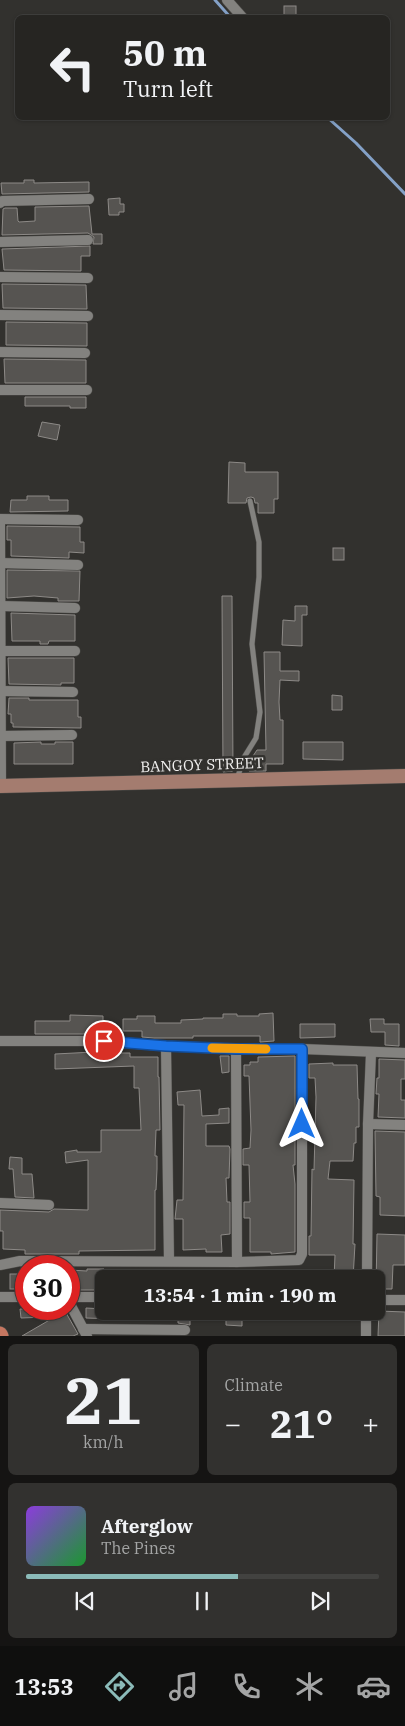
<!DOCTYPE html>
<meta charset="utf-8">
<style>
:root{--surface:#262522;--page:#32312f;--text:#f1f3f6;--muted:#a4a5a5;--line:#424240;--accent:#8bbbb9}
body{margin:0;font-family:"IBM Plex Serif",serif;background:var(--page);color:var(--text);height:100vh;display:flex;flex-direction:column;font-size:19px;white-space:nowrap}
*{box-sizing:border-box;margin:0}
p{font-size:16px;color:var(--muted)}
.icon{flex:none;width:28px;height:28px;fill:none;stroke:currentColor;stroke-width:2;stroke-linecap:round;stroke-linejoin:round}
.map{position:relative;height:1336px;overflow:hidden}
.sheet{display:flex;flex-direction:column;gap:8px;padding:8px;background:#151413;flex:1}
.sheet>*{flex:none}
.guide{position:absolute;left:15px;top:15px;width:375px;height:105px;border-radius:8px;box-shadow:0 1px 4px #0004,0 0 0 1px var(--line);background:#262522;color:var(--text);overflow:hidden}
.speed{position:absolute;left:15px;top:1255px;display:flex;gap:10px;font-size:25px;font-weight:700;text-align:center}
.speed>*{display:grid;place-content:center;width:65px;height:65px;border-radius:50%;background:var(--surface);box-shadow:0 1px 4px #0004,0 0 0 1px var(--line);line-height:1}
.speed .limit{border:8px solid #d22;background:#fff;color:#111}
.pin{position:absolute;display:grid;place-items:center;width:42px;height:42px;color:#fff;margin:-21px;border:2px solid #fff;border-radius:50%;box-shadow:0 1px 5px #0007}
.me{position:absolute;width:55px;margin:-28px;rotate:0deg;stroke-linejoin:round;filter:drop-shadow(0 0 4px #0008)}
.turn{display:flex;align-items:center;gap:18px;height:105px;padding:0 25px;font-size:22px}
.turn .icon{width:65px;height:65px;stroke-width:2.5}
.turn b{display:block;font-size:35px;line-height:42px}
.big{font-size:38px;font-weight:800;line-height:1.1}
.sheet .widget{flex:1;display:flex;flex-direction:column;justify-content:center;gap:8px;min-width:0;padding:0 18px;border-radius:8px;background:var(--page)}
.sheet .dial{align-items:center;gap:0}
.dial b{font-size:65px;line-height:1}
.song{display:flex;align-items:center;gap:15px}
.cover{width:60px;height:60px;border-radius:8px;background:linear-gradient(135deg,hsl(270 70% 55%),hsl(130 70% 35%))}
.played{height:5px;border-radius:2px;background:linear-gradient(90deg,var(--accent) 60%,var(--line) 60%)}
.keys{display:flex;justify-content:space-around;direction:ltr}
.heat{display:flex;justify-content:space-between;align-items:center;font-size:28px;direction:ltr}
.sheet .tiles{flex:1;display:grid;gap:8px;grid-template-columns:1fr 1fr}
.widget:last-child{grid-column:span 2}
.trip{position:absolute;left:95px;top:1270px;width:290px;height:50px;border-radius:8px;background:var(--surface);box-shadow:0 1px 4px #0004,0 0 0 1px var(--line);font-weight:800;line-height:50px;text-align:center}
.tabs{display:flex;height:80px;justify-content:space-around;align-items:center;background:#0f0f0e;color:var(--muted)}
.tabs .icon{width:35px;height:35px}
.tabs .on{color:var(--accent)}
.tabs b{font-size:22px;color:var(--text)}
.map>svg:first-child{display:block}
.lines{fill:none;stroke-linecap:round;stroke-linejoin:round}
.stream{stroke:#84a1c7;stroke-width:3}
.building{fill:#565451;stroke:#8d8a87}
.service-casing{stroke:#4e4d4a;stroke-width:6}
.minor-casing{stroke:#4e4d4a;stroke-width:11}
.secondary-casing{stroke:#4e4d4a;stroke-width:15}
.primary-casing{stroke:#4e4d4a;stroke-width:16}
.service{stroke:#83827f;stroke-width:5}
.minor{stroke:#83827f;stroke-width:10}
.secondary{stroke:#a47c6f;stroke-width:14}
.primary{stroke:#c57660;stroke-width:15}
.route-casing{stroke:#114b97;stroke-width:12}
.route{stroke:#1a73e8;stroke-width:9}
.slow{stroke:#f59e0b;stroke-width:9}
.labels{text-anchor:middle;stroke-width:5;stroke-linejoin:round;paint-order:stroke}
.street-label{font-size:15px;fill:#f2f1f0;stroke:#32312e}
</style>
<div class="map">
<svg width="405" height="1336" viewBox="0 0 405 1336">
<rect width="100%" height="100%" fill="#32312e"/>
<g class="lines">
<g class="stream">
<polyline points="215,0 231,18"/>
<polyline points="328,118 356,143 405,194"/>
</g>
</g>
<g class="building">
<rect x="284" y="6" width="12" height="12"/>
<polygon points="24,180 34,180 34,183 89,182 89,192 2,194 1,183 24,183"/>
<polygon points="120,198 120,204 124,204 124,212 119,212 119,215 109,215 108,199"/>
<polygon points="89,206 92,234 102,234 102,244 93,244 94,237 88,233 2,235 3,209 5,208 17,208 18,221 19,222 35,221 35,207"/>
<polygon points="90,246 90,256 81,256 81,271 4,270 2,249"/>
<polygon points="2,284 86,285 87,309 3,308"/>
<polygon points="6,322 87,323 87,346 6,345"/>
<polygon points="4,359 86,360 86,383 5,383"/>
<polygon points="25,397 86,397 86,408 70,408 70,406 25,406"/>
<polygon points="42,422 60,425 57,440 38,436"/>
<polygon points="229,462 245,463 245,472 278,472 278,499 274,499 274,513 258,513 258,503 255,503 254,498 251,497 247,498 246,503 228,503"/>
<polygon points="27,496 49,496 49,500 68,500 68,511 10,512 11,500 27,500"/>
<polygon points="7,526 80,527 80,542 84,542 84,553 69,552 69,558 11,556 11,540 7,540"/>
<rect x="333" y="548" width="11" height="12"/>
<polygon points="7,570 80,571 79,601 58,601 58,598 34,596 7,598"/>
<polygon points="222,596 232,596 233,771 223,772"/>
<polygon points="295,606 307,606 307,615 302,615 302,646 282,645 283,620 295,621"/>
<polygon points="11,613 75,615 75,641 49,641 48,644 40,644 40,641 12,641"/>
<polygon points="264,652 280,652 280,671 299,671 299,681 280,680 279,702 280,720 283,720 283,764 266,764 266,771 249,771 249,762 257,750 266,750"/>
<polygon points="8,658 74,658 74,683 61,683 61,685 9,684"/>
<polygon points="332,695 342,696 342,710 332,710"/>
<polygon points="9,698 29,698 29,700 78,700 78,717 81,717 81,728 13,727 13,723 11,723 11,714 8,714"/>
<polygon points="41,742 41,744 55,744 55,742 73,742 73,764 14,764 14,743"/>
<polygon points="303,742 343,742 343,760 303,759"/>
<polygon points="273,1013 274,1041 260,1042 260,1036 193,1036 193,1038 154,1038 142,1037 142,1031 123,1031 123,1019 137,1019 137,1016 155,1016 155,1023 181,1023 181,1020 203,1019 203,1018 223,1018 223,1014 237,1014 237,1016 259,1016 259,1014"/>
<polygon points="70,1015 103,1016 103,1034 35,1034 35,1021 70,1021"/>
<polygon points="370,1019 384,1019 384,1024 399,1024 399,1046 385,1045 385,1032 371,1032"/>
<polygon points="300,1024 335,1024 335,1037 300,1038"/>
<polygon points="114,1051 114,1053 130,1053 130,1057 158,1057 158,1077 159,1077 160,1130 156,1130 155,1156 157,1156 157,1169 156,1190 155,1190 155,1250 79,1251 79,1254 25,1254 25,1250 3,1249 3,1231 0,1231 0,1210 49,1212 54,1209 88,1210 88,1160 66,1163 65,1152 77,1150 77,1152 101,1152 101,1130 141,1130 139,1088 134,1088 134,1066 55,1069 55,1054"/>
<polygon points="220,1056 229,1056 229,1072 222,1073"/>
<polygon points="295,1056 295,1165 293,1165 295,1184 295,1252 271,1254 271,1252 250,1252 250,1218 244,1218 244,1202 250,1202 249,1165 243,1165 243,1149 250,1148 251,1130 249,1076 244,1076 244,1065 250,1065 250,1062 258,1062 258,1057"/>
<polygon points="379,1059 405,1060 405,1079 401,1079 401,1100 405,1100 405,1118 378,1117 379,1094 376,1094 377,1078 379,1078"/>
<polygon points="333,1063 333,1065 357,1065 358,1099 359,1099 359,1127 356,1127 356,1143 354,1143 353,1161 330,1161 328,1179 354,1180 353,1244 355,1244 353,1279 334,1279 335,1255 309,1255 309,1236 311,1236 312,1169 314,1170 316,1097 315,1078 309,1078 309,1064"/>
<polygon points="200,1090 202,1116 219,1115 219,1109 229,1108 229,1123 206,1124 206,1146 229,1146 230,1149 229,1178 226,1178 227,1202 230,1202 230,1234 221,1235 222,1252 206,1252 206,1249 183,1250 183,1219 175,1219 177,1200 183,1200 184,1105 178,1105 177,1092"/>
<polygon points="375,1131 405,1132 405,1216 380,1215 380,1197 376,1196"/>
<polygon points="10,1157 22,1158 22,1174 32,1174 34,1198 15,1197 13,1169 9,1169"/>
<polygon points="377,1234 405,1235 405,1265 393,1265 392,1289 376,1289"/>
<polygon points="87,1269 104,1269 104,1290 69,1290 69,1270 87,1271"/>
<rect x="10" y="1274" width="12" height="15"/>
<polygon points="86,1308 104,1309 104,1311 190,1311 190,1325 178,1323 178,1320 147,1320 86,1318"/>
<polygon points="20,1309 47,1309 47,1317 21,1318"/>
<polygon points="65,1311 78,1334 73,1336 22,1336"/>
<polygon points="379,1311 405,1312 405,1336 378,1336"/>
<polygon points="226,1313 242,1314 242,1326 226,1325"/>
</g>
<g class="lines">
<g class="service-casing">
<polyline id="service" points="237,780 243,759 256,738 260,712 252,644 259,577 259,542 250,501"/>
</g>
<g class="minor-casing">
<g id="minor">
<polyline points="227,0 243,18"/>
<polyline points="0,203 2,201 89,199"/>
<polyline points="0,242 88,240"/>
<polyline points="0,277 88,278"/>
<polyline points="0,315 88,316"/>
<polyline points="0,352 85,353"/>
<polyline points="0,390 87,390"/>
<polyline points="0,519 78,520"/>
<polyline points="0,523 1,786"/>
<polyline points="0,563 78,565"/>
<polyline points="1,606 75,608"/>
<polyline points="1,651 75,651"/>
<polyline points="1,691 73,692"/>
<polyline points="1,736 72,735"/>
<polyline points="0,1041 104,1041 166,1046 236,1049 302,1049 405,1053"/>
<polyline points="166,1046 169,1261"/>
<polyline points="236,1049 237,1262"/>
<polyline points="368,1124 405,1125"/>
<polyline points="0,1203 49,1205"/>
<polyline points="0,1265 20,1261 237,1262 299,1260 302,1254 302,1049"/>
<polyline points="367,1279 368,1124 371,1053"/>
<polyline points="0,1297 26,1297"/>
<polyline points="69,1297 104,1297"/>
<polyline points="376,1300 405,1300"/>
<polyline points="69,1302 87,1336"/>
<polyline points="83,1329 185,1330"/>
<polyline points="366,1336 366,1311"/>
</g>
</g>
<g class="secondary-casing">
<polyline id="secondary" points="0,786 405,776"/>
</g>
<g class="primary-casing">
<polyline id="primary" points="0,1334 1,1336"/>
</g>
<use href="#service" class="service"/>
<use href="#minor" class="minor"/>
<use href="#secondary" class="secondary"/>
<use href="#primary" class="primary"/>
</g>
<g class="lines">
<g class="route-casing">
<polyline id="route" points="104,1041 166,1046 236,1049 302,1049 302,1124"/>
</g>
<use href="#route" class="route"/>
<polyline class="slow" points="212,1048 266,1049"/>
</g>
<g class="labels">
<g class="street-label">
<text transform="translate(202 765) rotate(-2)" y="5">BANGOY STREET</text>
</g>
</g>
</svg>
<div class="speed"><div class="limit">30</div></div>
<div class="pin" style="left:104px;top:1041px;background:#d93025"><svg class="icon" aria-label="arrive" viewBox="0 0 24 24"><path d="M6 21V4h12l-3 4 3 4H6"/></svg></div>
<svg class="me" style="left:302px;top:1124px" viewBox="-20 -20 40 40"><path d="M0-17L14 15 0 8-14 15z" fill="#1a73e8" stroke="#fff" stroke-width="4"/></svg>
<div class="trip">13:54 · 1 min · 190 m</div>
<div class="guide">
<div class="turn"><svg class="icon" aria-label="left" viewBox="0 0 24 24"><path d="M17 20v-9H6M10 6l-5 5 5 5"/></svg><div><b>50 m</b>Turn left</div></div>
</div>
</div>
<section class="sheet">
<div class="tiles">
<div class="widget dial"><b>21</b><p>km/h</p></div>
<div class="widget"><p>Climate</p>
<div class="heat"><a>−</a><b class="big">21°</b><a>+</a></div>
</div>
<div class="widget">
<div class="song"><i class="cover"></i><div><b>Afterglow</b><p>The Pines</p></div></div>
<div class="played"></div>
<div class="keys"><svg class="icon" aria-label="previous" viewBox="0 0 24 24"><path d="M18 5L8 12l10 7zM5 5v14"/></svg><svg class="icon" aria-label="pause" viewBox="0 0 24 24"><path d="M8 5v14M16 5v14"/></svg><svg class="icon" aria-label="next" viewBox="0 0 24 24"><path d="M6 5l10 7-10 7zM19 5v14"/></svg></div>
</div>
</div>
</section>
<nav class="tabs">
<b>13:53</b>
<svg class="icon on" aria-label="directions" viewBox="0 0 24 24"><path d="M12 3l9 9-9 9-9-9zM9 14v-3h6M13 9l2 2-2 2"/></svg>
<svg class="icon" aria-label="music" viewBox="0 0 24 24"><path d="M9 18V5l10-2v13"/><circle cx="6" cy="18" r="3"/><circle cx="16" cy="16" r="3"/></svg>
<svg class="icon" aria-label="phone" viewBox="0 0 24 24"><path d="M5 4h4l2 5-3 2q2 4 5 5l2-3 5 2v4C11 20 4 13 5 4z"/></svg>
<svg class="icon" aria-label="climate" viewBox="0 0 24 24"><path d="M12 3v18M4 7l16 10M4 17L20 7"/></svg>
<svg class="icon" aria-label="car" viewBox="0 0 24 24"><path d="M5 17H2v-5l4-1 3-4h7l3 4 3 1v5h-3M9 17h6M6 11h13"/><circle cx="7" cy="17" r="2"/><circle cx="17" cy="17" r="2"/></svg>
</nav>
